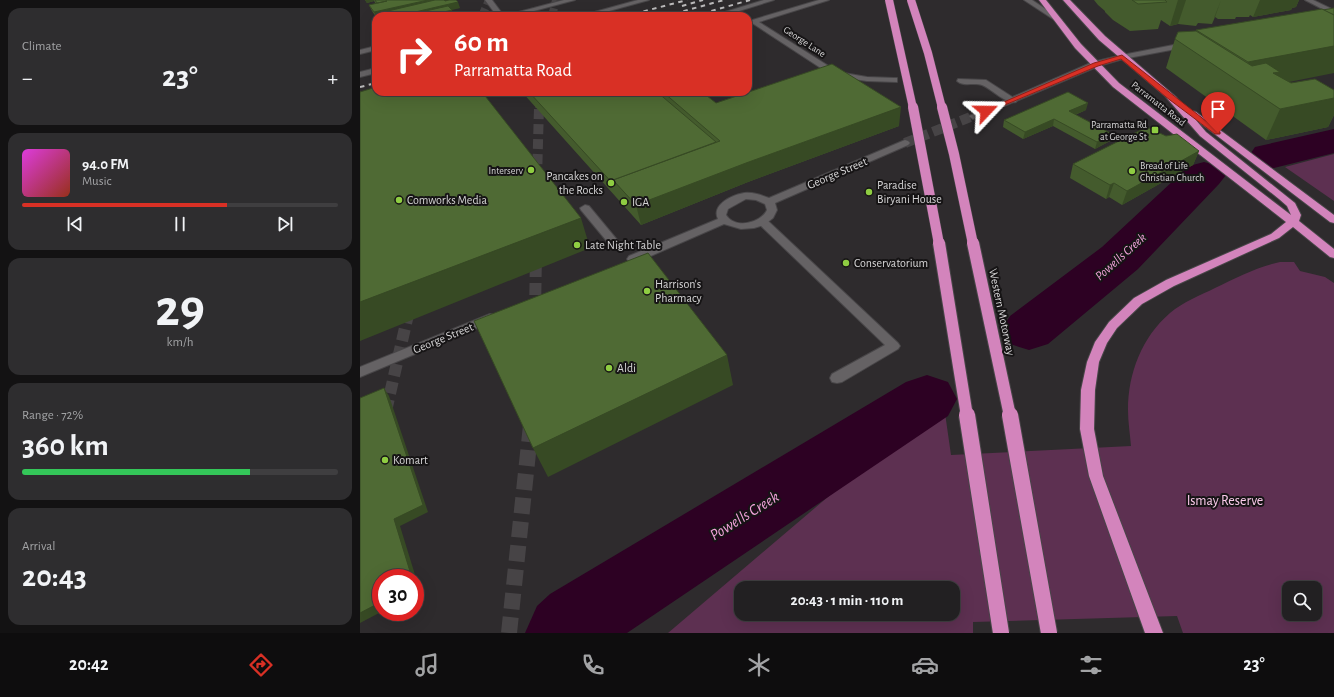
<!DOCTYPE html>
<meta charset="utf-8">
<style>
:root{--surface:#222022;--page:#2e2d2f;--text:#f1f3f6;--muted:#a2a3a5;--line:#3f3e40;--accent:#d93025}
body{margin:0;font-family:"Alegreya Sans",sans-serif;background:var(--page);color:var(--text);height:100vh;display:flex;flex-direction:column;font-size:15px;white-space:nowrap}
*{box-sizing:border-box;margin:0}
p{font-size:13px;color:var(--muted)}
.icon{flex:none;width:22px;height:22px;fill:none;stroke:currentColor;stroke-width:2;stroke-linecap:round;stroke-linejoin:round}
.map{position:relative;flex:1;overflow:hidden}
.drawer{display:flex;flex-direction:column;gap:8px;padding:8px;background:#131213;width:360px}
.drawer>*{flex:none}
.banner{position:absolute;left:12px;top:12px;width:380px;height:84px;border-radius:12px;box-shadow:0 4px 16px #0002,0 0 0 1px var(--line);background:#d93025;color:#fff;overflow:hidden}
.fabs{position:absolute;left:922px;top:581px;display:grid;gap:8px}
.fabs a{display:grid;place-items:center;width:40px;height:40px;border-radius:8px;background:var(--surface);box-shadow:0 4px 16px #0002,0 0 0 1px var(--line);font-size:20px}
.speed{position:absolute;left:12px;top:569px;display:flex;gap:8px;font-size:20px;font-weight:700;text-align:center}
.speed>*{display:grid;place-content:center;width:52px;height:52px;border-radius:50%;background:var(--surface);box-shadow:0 4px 16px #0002,0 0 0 1px var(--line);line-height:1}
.speed .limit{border:6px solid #d22;background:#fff;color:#111}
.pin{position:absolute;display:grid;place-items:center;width:34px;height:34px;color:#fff;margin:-41px -17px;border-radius:50% 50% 50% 0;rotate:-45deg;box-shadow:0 0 4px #0007}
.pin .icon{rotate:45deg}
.me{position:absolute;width:44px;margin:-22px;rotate:67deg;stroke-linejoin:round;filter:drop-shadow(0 0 3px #0008)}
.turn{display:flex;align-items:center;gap:14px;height:84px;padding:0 16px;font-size:18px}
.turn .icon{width:52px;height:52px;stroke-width:2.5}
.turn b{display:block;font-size:28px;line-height:34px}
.big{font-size:30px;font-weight:700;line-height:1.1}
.drawer .card{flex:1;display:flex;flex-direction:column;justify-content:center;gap:6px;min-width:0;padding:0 14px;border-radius:12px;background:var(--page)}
.drawer .dial{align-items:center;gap:0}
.dial b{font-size:52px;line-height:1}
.song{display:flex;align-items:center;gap:12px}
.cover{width:48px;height:48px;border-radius:6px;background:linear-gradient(135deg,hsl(300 70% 55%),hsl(10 70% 35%))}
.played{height:4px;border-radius:2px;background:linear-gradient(90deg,var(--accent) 65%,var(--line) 65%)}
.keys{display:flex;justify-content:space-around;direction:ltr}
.heat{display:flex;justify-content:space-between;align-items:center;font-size:22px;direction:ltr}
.charge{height:6px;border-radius:3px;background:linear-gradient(90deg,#34c759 72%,var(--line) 0)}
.trip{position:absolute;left:374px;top:581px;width:226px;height:40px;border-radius:12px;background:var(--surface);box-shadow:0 4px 16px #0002,0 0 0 1px var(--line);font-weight:700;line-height:40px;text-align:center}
.menu{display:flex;height:64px;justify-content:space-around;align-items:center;background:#0e0d0e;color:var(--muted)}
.menu .icon{width:28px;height:28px}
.menu .active{color:var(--accent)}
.menu b{font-size:18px;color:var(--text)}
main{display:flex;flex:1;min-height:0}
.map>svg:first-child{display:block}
.green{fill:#5d3051;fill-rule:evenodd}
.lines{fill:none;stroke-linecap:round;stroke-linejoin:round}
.river{fill:#2d0123;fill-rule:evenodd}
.street-tunnel{stroke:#474446;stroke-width:10;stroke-dasharray:10 5;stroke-linecap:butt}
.highway-tunnel-far3{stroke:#474446;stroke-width:8;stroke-dasharray:8 4;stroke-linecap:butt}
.highway-tunnel-far2{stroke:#474446;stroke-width:10;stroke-dasharray:10 5;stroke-linecap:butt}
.highway-tunnel-far1{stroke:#474446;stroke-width:12;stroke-dasharray:12 6;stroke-linecap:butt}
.highway-tunnel{stroke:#474446;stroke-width:16;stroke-dasharray:16 8;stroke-linecap:butt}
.lane-casing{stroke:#484648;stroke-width:2}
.street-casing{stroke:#484648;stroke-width:2}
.secondary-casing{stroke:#484648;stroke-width:2}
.highway-casing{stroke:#484648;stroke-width:2}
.lane{fill:#656264;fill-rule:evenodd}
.street{fill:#656264;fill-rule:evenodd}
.secondary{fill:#656264;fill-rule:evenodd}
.highway{fill:#d384bc;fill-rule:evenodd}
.rail{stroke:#bbbabb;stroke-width:2;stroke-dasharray:4.5 4.5;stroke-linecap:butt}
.highway-bridge-far3-casing{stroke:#484648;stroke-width:9;stroke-linecap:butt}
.highway-bridge-far2-casing{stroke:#484648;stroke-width:11;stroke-linecap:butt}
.highway-bridge-far1-casing{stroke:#484648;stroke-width:14;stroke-linecap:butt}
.highway-bridge-casing{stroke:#484648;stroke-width:18;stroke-linecap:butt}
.highway-bridge-far3{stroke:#d384bc;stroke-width:8}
.highway-bridge-far2{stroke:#d384bc;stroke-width:10}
.highway-bridge-far1{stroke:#d384bc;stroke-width:12}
.highway-bridge{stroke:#d384bc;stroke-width:16}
.wall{fill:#445b2d}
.shaded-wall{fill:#374a24}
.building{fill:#4f6a34;stroke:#374a24}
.route{fill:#d93025;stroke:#8d1f18}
.poi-dot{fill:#8fcd42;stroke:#161415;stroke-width:1.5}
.labels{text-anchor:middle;stroke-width:4;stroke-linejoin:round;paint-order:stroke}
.far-street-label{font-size:10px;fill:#d6d5d6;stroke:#161415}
.far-poi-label{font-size:10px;fill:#d6d5d6;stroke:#161415;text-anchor:end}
.street-label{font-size:12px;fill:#d6d5d6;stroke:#161415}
.poi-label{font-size:12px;fill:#d6d5d6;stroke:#161415;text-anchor:start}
.water-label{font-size:13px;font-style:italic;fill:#f0a2d9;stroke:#161415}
.near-park-label{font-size:14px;fill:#fbcaeb;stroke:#161415}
.near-water-label{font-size:16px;font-style:italic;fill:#f0a2d9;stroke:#161415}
</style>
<main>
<section class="drawer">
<div class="card"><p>Climate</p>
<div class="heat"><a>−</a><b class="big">23°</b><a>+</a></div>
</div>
<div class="card">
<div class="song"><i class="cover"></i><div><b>94.0 FM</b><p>Music</p></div></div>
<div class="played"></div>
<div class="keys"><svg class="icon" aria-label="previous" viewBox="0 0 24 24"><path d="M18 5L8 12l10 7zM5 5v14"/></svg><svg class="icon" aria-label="pause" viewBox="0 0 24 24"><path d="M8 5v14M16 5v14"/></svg><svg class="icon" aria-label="next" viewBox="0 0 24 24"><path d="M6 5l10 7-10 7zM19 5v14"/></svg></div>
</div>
<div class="card dial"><b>29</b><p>km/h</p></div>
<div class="card"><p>Range · 72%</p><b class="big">360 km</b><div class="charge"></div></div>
<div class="card"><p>Arrival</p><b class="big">20:43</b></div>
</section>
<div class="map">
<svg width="974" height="633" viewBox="0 0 974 633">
<rect width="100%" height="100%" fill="#2e2b2d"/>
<g class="green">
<polygon points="974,154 974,201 925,167"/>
<path d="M 920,262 L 934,262 L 940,271 L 965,277 L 974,283 L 974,633 L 823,633 L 817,616 L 613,622 L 613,633 L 308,633 L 583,399 L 591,455 L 771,446 C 770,434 768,422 768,410 C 768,373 782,337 810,313 C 823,302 841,295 855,288 C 876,278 897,267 920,262 ZM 381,588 L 593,588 L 593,614 L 381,614 ZM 929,588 L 955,588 L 955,614 L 929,614 Z"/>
</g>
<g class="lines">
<g class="river">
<polygon points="974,129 974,153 910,169 895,165 889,156 895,147"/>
<polygon points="844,162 859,166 866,175 859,184 778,269 688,344 669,350 650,344 641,330 650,316 742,247 829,166"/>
<polygon points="567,375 588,382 597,399 588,416 267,633 165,633 177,606 190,594 546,382"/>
</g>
<polyline class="street-tunnel" points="545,143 613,116"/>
<g class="highway-tunnel-far3">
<polyline points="122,16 129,0"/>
<polyline points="192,16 196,0"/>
<polyline points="179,108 181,92"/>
</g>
<polyline class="highway-tunnel-far2" points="177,179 179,107"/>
<g class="highway-tunnel-far1">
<polyline points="175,313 176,255"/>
<polyline points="26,411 50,306"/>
</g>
<polyline class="highway-tunnel" points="149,633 171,425"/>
<g class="lane-casing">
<g id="lane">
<polygon points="278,0 289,0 231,16 220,16"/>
<polygon points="404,0 414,0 363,16 352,16"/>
<polygon points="459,0 469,0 399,22 478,72 507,77 534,78 537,78 537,82 507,81 473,76 389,21"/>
<polygon points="664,0 672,0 702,20 700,21 696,21"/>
<polygon points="945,0 953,0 974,10 974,15"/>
<polygon points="16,68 16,73 0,77 0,72"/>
<path d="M 598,79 L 626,80 L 657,100 L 656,102 C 645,104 632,89 622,85 C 614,82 603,87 597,81 Z"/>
<polygon points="403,219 407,220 538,343 540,346 538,349 482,382 477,383 472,382 470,378 472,374 525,345 399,224 398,222"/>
</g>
</g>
<g class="street-casing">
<g id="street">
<polygon points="125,0 132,0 144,16 137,16"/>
<polygon points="829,42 833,44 832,46 763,59 739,66 616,118 613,119 609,116 733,62 762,55"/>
<path d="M 545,140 L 548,141 L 550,143 L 548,145 L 415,203 L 417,210 L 413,218 L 404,225 L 394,228 L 381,229 L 364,224 L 277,262 L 269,262 L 267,259 L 269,256 L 358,219 C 351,205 372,195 384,193 C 393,192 401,195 409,198 ZM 386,199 L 396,200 L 405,204 L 407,210 C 400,224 375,229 366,215 L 368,209 Z"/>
<polygon points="225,205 229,206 258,241 259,243 258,245 250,245 221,210 220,208"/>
<polygon points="130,314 134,315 136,318 134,321 0,377 0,367"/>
</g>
</g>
<g class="secondary-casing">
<g id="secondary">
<polygon points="204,0 215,0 155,16 143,16"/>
<polygon points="16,46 16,50 0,54 0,50"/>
</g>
</g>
<g class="highway-casing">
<polygon id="highway" points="679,0 686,0 721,44 759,83 931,215 927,206 919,199 840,136 805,96 739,40 703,0 710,0 745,36 816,97 829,113 833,111 836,112 974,215 974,223 970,222 835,119 846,132 935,203 941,215 939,221 974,249 974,258 970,257 933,227 919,238 814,286 782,304 757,328 747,343 739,362 735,390 734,429 743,476 803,633 785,633 729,476 720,429 721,390 727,362 735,342 749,322 774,298 806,280 911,234 926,222 753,87 715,48"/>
</g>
<use href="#lane" class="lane"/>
<use href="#street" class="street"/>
<use href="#secondary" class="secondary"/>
<use href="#highway" class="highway"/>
<g class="rail">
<polyline points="322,6 343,0"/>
<polyline points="266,16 327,0"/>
<polyline points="306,16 364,0"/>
<polyline points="334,16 390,0"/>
<polyline points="0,87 16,83"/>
</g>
<g class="highway-bridge-far3-casing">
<g id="highway-bridge-far3">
<polyline points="529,0 553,108"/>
<polyline points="551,0 568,53 582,108"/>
</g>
</g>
<g class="highway-bridge-far2-casing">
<g id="highway-bridge-far2">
<polyline points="553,107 579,244"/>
<polyline points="582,107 594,154 613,244"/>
</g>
</g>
<g class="highway-bridge-far1-casing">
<g id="highway-bridge-far1">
<polyline points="579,243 607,416"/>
<polyline points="613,243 650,416"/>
</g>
</g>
<g class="highway-bridge-casing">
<g id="highway-bridge">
<polyline points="607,415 641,633"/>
<polyline points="650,415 689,633"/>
</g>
</g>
<use href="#highway-bridge-far3" class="highway-bridge-far3"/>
<use href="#highway-bridge-far2" class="highway-bridge-far2"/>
<use href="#highway-bridge-far1" class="highway-bridge-far1"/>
<use href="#highway-bridge" class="highway-bridge"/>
</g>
<g class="wall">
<polygon points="5,0 84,0 100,8 16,16 16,17 12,11 9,5 16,4 14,1 7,3"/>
<polygon points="734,0 939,0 936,7 932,8 931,10 893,17 890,15 889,17 876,17 875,19 858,19 855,17 852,24 838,23 836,26 818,24 810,26 801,20 798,29 770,31 753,20 745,12 745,11 738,5"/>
<polygon points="836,30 931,83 974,90 974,115 968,127 906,140 806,68 815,39 836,31"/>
<polygon points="162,92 342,92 356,103 539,126 388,182 281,225"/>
<polygon points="726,110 715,115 750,141 735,149 693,126 663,139 643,127 644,120"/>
<polygon points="839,151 833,165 762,205 749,197 746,199 710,178 713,164"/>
</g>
<g class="shaded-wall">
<polygon points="5,0 14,0 14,1 7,3"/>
<polygon points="68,0 77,0 16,16 14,12"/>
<polygon points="818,0 826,0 818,24 810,26"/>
<polygon points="861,0 855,17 854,18"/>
<polygon points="900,0 939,0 936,7 932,8 931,10 893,17"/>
<polygon points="98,2 100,8 92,10 94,16 38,16"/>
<polygon points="974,46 974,73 914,85 880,81 888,62"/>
<polygon points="974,98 974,115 968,127 906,140 920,109"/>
<polygon points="728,103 726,110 707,118 709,111"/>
<polygon points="541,107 539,126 388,182 281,225 276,205 386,163"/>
<polygon points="694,119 693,126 663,139 665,132"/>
<polygon points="752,134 750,141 735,149 737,142"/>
<polygon points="839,151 833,165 762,205 767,191"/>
<polygon points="754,183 749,197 746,199 750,185"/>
<polygon points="221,218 230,248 0,341 0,302"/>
<polygon points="367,355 373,385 188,477 173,448"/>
<polygon points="24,388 29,396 68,512 40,526 60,591 55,593 55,578 52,578 34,519"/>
<polygon points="21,602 21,612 0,623 0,613"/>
</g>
<g class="building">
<polygon points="15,0 68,0 14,12 9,5 27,1 17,3"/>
<polygon points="75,0 84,0 85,1 89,0 96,0 98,2 38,16 16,16 15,14"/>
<polygon points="772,0 805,0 807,2 778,4"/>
<polygon points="88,6 92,10 67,16 43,16"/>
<polygon points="974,8 974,15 963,10"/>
<polygon points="962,9 974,15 974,46 888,62 836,30"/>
<polygon points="836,31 892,66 906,63 920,72 913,73 931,83 955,79 974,90 974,98 920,109 815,39 818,32"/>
<polygon points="472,64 541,107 386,163 276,205 253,180 360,141 303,92 342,92 356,103"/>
<polygon points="16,87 16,92 122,92 221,218 0,302 0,92"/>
<polygon points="169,92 297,92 356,142 253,180 255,186"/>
<polygon points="708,92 728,103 709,111 752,134 737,142 694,119 665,132 644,120"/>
<polygon points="787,127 806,136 817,134 839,151 767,191 754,183 750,185 713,164"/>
<polygon points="288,253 367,355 173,448 114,321"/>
<polygon points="24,388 63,505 34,519 52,578 21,578 21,602 0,613 0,398"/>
</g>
<polygon class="route" points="762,55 860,132 860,134 855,134 806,97 761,59 738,66 628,112 623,111 734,63"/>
<g class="poi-dot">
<rect x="791" y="126" width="8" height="8" rx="2"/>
<circle cx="171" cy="170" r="4"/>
<circle cx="772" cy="171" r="4"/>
<circle cx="251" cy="183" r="4"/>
<circle cx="509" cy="192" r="4"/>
<circle cx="39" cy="200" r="4"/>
<circle cx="264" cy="202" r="4"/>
<circle cx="217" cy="245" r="4"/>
<circle cx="486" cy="263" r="4"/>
<circle cx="287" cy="291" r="4"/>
<circle cx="249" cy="368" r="4"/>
<circle cx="25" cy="460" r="4"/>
</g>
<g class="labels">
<g class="far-street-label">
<text transform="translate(445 41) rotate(33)" y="4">George Lane</text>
<text transform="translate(799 103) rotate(38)" y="4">Parramatta Road</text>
</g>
<g class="far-poi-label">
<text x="787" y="128">Parramatta Rd<tspan x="787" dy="12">at George St</tspan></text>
<text x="780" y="169" text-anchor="start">Bread of Life<tspan x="780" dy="12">Christian Church</tspan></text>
<text x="163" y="174">Interserv</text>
</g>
<g class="street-label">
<text transform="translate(477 173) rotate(-23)" y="4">George Street</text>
<text transform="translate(642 312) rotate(78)" y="4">Western Motorway</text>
<text transform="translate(83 338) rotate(-22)" y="4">George Street</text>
</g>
<g class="poi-label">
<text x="243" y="180" text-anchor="end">Pancakes on<tspan x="243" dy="14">the Rocks</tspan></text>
<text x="517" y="189">Paradise<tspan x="517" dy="14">Biryani House</tspan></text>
<text x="47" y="204">Comworks Media</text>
<text x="272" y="206">IGA</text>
<text x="225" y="249">Late Night Table</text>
<text x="494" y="267">Conservatorium</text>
<text x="295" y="288">Harrison's<tspan x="295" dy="14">Pharmacy</tspan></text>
<text x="257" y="372">Aldi</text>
<text x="33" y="464">Komart</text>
</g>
<g class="water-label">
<text transform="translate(760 256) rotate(-42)" y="5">Powells Creek</text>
</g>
<g class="near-park-label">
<text x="865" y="505">Ismay Reserve</text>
</g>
<g class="near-water-label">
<text transform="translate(384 515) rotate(-32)" y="6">Powells Creek</text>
</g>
</g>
</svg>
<div class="fabs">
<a><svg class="icon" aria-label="search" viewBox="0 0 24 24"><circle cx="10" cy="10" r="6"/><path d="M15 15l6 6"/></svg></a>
</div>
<div class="speed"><div class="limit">30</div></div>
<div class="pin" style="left:858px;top:133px;background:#d93025"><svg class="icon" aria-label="arrive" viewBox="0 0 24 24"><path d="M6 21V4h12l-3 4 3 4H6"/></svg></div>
<svg class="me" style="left:626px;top:111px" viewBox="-20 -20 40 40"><path d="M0-17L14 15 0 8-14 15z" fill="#d93025" stroke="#fff" stroke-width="4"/></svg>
<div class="trip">20:43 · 1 min · 110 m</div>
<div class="banner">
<div class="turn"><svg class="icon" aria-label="right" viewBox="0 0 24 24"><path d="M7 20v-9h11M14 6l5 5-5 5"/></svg><div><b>60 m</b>Parramatta Road</div></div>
</div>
</div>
</main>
<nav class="menu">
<b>20:42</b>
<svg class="icon active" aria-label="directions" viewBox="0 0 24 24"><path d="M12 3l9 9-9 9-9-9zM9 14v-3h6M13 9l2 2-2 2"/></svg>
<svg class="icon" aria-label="music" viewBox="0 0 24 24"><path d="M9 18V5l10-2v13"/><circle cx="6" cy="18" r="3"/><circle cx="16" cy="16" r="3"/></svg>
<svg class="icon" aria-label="phone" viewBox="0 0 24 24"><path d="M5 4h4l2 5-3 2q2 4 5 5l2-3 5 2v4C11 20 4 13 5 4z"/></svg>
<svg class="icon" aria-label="climate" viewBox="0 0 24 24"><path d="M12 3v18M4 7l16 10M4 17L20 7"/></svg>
<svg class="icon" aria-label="car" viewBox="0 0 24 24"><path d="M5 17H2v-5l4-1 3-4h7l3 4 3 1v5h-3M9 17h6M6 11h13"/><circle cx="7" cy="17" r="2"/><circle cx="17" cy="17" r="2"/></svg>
<svg class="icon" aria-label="filters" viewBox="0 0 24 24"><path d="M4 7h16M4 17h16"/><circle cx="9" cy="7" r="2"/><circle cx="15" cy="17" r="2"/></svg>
<b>23°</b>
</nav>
